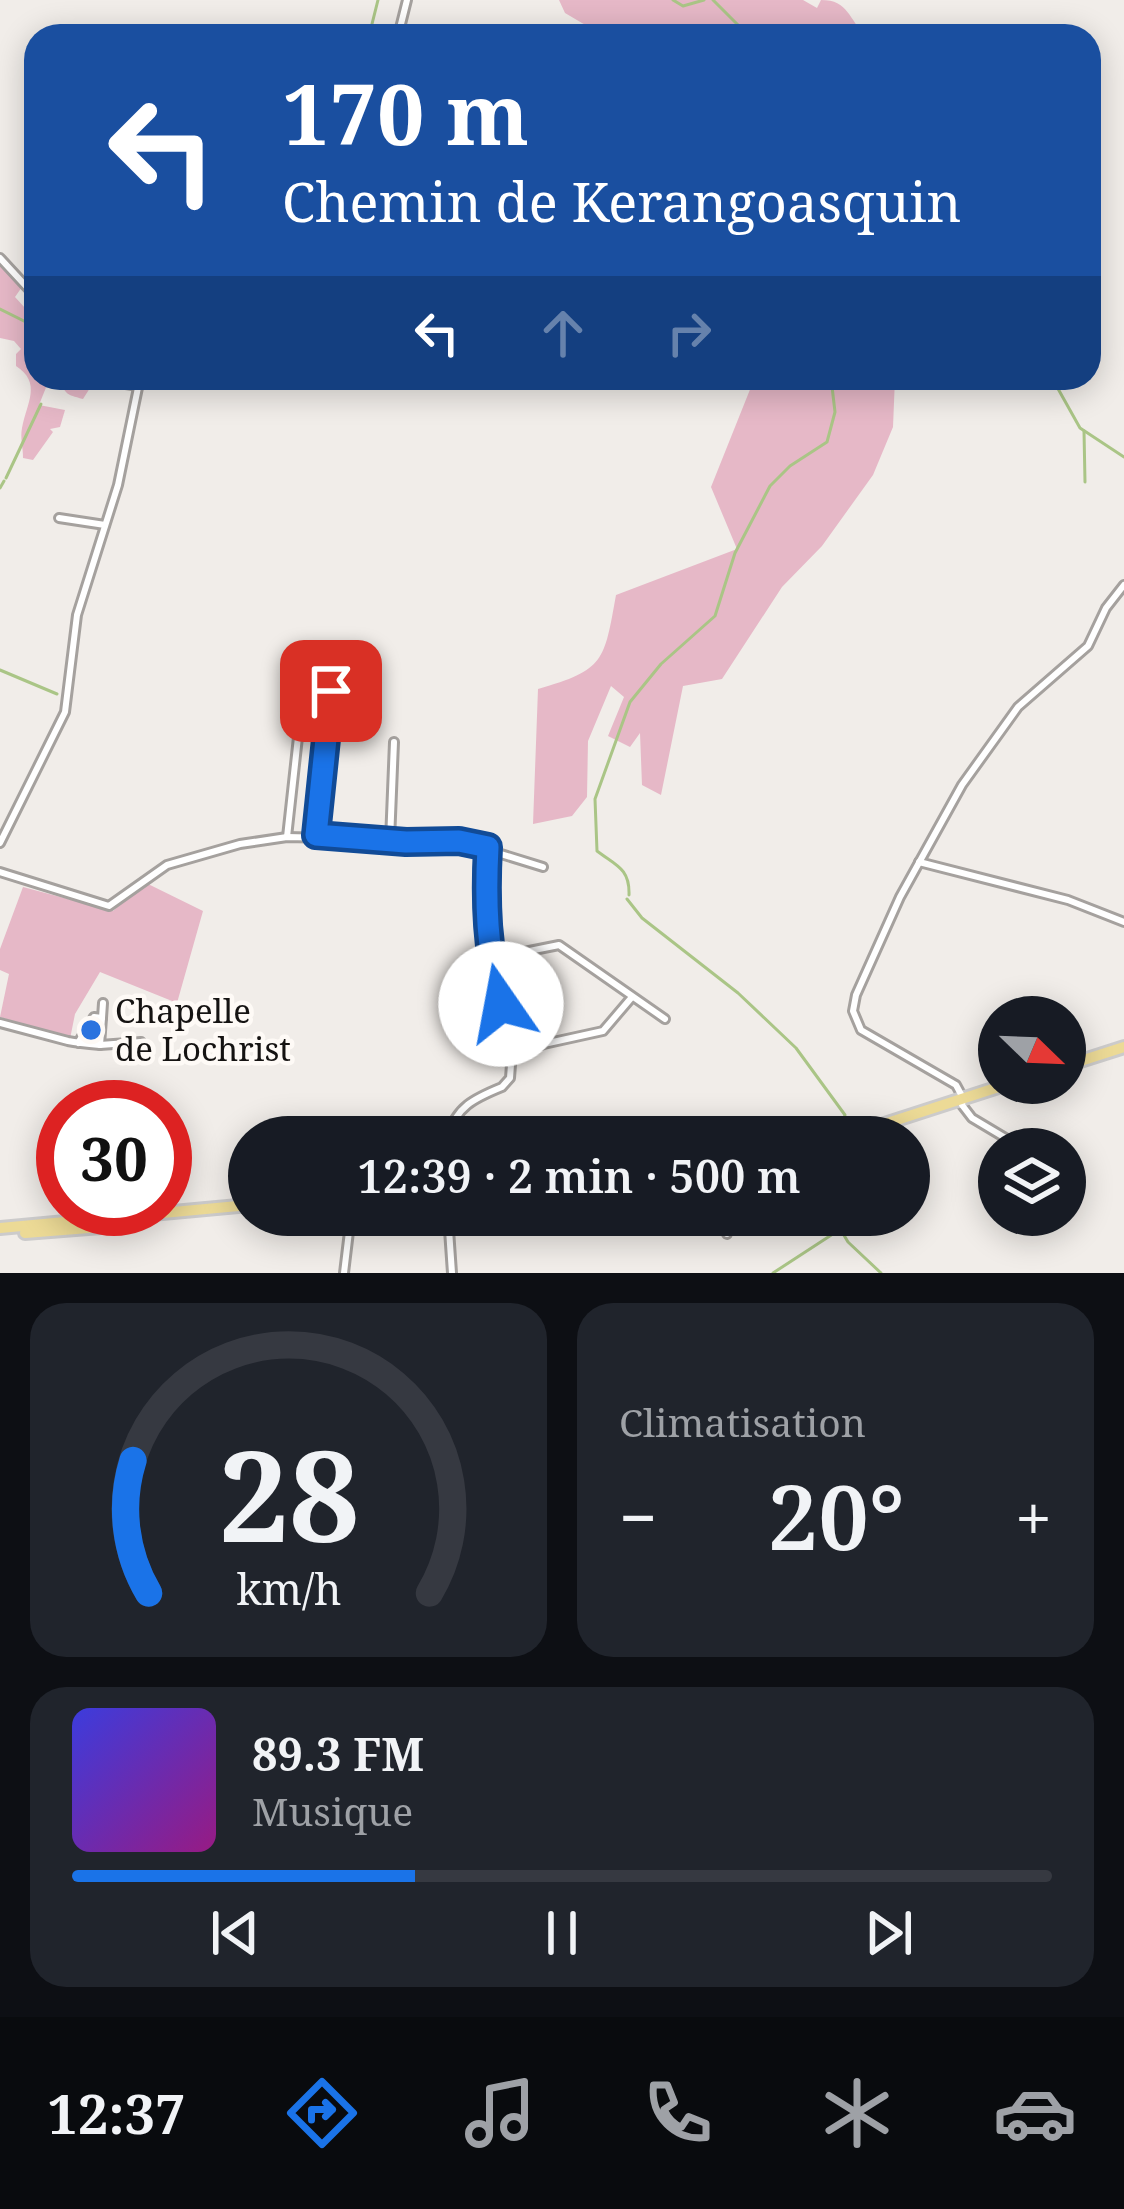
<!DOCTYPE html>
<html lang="fr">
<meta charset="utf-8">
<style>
:root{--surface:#171b24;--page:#20242c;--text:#f1f3f6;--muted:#9ea1a6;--line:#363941;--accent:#1a73e8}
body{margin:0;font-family:"Noto Serif",serif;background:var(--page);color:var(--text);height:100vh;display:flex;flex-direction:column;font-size:45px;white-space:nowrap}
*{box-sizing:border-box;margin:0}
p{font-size:39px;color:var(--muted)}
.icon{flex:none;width:66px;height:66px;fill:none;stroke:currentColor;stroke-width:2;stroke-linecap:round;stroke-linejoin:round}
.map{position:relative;height:1273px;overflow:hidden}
.details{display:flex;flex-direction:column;gap:30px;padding:30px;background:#0d0f14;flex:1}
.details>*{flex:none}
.guide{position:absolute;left:24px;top:24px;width:1077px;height:366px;border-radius:36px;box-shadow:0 6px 30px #0003;background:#1a4fa0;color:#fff;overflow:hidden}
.needle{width:78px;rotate:113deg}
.tools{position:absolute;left:978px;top:996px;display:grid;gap:24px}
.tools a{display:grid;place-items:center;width:108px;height:108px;border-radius:50%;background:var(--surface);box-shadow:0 6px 30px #0003;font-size:60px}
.speed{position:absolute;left:36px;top:1080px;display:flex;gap:24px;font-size:60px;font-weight:700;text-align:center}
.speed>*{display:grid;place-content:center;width:156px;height:156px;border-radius:50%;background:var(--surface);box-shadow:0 6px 30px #0003;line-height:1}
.speed .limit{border:18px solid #d22;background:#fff;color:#111}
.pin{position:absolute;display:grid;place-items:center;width:102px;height:102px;color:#fff;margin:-51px;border-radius:24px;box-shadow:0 6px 18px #0006}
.me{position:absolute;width:132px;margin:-66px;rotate:348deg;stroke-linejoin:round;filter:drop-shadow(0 0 9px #0008)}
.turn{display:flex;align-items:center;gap:42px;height:252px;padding:0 60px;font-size:54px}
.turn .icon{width:156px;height:156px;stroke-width:2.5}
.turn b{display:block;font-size:84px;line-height:102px}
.lanes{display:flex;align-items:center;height:114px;padding:0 60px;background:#0003;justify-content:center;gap:60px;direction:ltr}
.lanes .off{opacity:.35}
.big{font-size:90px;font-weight:600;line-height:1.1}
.details .widget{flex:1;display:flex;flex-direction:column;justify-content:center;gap:18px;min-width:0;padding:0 42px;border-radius:36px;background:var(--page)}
.details .dial{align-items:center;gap:0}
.dial svg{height:312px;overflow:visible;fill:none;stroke:var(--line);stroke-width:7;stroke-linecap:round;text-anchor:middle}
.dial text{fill:var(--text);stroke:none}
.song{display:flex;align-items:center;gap:36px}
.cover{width:144px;height:144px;border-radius:18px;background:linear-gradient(135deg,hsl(240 70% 55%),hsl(310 70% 35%))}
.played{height:12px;border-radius:6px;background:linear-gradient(90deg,var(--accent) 35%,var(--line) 35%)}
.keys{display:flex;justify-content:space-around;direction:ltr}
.heat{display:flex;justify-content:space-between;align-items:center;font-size:66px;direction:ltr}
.details .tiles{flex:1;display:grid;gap:30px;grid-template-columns:1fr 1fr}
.widget:last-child{grid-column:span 2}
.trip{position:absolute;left:228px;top:1116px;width:702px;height:120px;border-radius:60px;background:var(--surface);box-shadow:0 6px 30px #0003;font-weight:600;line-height:120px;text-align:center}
.tab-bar{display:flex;height:192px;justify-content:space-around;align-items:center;background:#090b0e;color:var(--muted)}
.tab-bar .icon{width:84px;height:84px}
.tab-bar .selected{color:var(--accent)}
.tab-bar b{font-size:54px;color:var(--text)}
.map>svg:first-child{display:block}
.green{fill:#e6b8c7}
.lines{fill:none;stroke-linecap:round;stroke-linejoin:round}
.stream{stroke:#aac586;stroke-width:3}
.minor-casing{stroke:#a5a19e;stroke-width:12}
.primary-casing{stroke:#cccbcb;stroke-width:16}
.minor{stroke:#fff;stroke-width:6}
.primary{stroke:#ecda96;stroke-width:10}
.route-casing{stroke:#114b97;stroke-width:30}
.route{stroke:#1a73e8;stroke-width:21}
.poi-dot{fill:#2a73df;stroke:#fefaf6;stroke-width:4.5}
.labels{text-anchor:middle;stroke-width:9;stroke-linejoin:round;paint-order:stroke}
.poi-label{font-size:33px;fill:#151312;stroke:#fefaf6;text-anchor:start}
</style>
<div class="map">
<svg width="1124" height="1273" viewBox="0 0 1124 1273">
<rect width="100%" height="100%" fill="#f1ede9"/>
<g class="green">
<path d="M 559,0 L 803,0 L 817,8 L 821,0 C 849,0 848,19 866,36 L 604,36 L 565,13 Z"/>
<path d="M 0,261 L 24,284 L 15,297 L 36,320 L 36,378 L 80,378 L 84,386 L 90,388 L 83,399 C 65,394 67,395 59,380 L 49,380 L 39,405 L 65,410 L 60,427 L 50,429 L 53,432 L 33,460 L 23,458 C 23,447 20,438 22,428 C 27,402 42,383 16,366 L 16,354 L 21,349 L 14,341 L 0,338 Z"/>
<path d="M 746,378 L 895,378 L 893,427 L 873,475 L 822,546 L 782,587 L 722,679 L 683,686 L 661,795 L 642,785 L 640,733 L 630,747 L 608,736 L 624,697 L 611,686 L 588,741 L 587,797 L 572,816 L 533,824 L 538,689 C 605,670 604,661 616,595 L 737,549 L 711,487 L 751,387 Z"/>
<polygon points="144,882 203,911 177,1003 100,972 75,1014 70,1039 0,1017 9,974 0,970 0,949 23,887 113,911"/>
</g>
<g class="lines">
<g class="stream">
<polyline points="673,0 683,6 704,0"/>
<polyline points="713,0 749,36"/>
<polyline points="369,36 378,0"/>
<polyline points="0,309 36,327"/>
<polyline points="1052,378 1080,428 1124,457"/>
<polyline points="1084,431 1085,482"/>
<polyline points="6,478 41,404"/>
<polyline points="0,488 4,481"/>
<polyline points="0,670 57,694"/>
<path d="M 629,895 C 630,868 615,865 597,851 L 595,799 L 630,702 L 661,664 L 715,616 L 735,553 L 770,486 L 790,466 L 827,442 L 835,412 L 831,378"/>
<polyline points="627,899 642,918 738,993 796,1048 845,1115 842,1123 816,1133 815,1137"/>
<polyline points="832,1215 848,1242 881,1273"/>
<polyline points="773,1273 839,1230"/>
</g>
<g class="minor-casing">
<g id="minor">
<polyline points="398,36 407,0"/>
<polyline points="0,258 36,297"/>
<polyline points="86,378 139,386"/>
<polyline points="59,518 105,525"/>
<polyline points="316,835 331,691"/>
<polyline points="287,837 300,719"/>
<polyline points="390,841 394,742"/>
<polyline points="0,843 65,712 77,615 118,485 140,378"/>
<polyline points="919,862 1068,900 1124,922"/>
<polyline points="0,872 109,906 167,865 240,844 287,837 459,841 543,867"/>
<polyline points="489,959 559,945 665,1019"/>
<polyline points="535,1013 553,1008 550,995 533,999 541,1045"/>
<polyline points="102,1018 103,1003"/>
<path d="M 0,1023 L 68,1041 C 78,1043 89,1044 100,1045 L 102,1018 L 94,1017 L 78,1043"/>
<polyline points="100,1045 141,1042"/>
<polyline points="512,1051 603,1031 632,997"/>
<path d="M 448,1137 C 455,1107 475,1098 502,1087 L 510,1078 L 512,1051 L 489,959 L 488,847"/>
<polyline points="1024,1149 972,1118 962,1105 963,1098 956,1085 861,1030 853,1011 856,995 900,897 962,785 1018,707 1088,646 1106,608 1124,585"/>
<polyline points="1065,1166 1071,1168"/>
<polyline points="448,1215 452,1273"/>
<polyline points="724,1215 727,1234"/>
<polyline points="344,1273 351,1215"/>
</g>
</g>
<g class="primary-casing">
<g id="primary">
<polyline points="1065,1066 1124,1047"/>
<polyline points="844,1137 1011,1083"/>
<polyline points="0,1228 249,1205"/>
<polyline points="25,1233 101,1227 131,1220"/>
</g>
</g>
<use href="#minor" class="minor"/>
<use href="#primary" class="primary"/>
</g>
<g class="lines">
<g class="route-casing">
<path id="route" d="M 331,691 L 316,835 L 406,842 L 459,841 L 488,847 C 485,902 487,951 501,1004"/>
</g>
<use href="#route" class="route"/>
</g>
<circle class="poi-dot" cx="91" cy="1030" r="12"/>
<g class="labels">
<g class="poi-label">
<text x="115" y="1023">Chapelle<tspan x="115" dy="38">de Lochrist</tspan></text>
</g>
</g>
</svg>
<div class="tools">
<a><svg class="needle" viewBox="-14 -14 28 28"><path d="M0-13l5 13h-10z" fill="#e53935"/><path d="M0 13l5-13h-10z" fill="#9ea1a6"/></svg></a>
<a><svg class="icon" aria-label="layers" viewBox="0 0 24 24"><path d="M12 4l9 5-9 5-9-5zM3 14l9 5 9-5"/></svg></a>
</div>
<div class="speed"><div class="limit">30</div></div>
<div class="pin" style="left:331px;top:691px;background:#d93025"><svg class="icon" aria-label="arrive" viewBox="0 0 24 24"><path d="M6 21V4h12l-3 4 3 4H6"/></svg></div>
<svg class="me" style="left:501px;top:1004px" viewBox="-20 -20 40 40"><circle r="19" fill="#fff"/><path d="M0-13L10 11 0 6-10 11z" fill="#1a73e8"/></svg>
<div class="trip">12:39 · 2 min · 500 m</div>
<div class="guide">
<div class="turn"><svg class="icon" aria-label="left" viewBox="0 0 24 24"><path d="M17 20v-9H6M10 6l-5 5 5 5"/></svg><div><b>170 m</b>Chemin de Kerangoasquin</div></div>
<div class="lanes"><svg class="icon" aria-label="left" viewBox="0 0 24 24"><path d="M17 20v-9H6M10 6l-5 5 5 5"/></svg><svg class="icon off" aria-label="ahead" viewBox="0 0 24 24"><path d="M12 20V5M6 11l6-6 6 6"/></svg><svg class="icon off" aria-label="right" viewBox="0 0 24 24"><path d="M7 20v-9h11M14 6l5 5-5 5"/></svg></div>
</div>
</div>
<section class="details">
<div class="tiles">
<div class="widget dial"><svg viewBox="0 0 100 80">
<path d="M14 69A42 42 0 1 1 86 69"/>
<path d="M14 69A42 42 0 0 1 10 35" stroke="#1a73e8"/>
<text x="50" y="56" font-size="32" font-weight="700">28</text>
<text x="50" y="72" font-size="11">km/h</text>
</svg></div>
<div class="widget"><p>Climatisation</p>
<div class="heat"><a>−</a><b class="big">20°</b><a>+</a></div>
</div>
<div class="widget">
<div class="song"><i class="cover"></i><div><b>89.3 FM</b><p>Musique</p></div></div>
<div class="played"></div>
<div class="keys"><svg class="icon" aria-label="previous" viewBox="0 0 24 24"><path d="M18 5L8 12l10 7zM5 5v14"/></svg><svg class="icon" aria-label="pause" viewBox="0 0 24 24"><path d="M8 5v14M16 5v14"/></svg><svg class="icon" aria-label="next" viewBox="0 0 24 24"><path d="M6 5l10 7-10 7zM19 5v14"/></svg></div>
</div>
</div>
</section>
<nav class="tab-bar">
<b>12:37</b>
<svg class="icon selected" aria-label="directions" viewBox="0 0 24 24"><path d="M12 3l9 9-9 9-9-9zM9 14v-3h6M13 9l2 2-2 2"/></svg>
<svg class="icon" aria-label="music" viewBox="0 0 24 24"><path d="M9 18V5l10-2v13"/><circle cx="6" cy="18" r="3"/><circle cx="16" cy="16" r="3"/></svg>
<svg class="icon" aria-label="phone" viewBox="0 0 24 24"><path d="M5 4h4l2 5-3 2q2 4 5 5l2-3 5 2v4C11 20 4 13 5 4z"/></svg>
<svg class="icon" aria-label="climate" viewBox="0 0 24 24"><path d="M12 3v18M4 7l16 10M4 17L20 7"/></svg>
<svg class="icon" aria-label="car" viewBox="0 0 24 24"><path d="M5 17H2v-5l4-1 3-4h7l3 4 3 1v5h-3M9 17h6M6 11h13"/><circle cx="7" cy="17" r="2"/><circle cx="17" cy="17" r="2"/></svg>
</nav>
